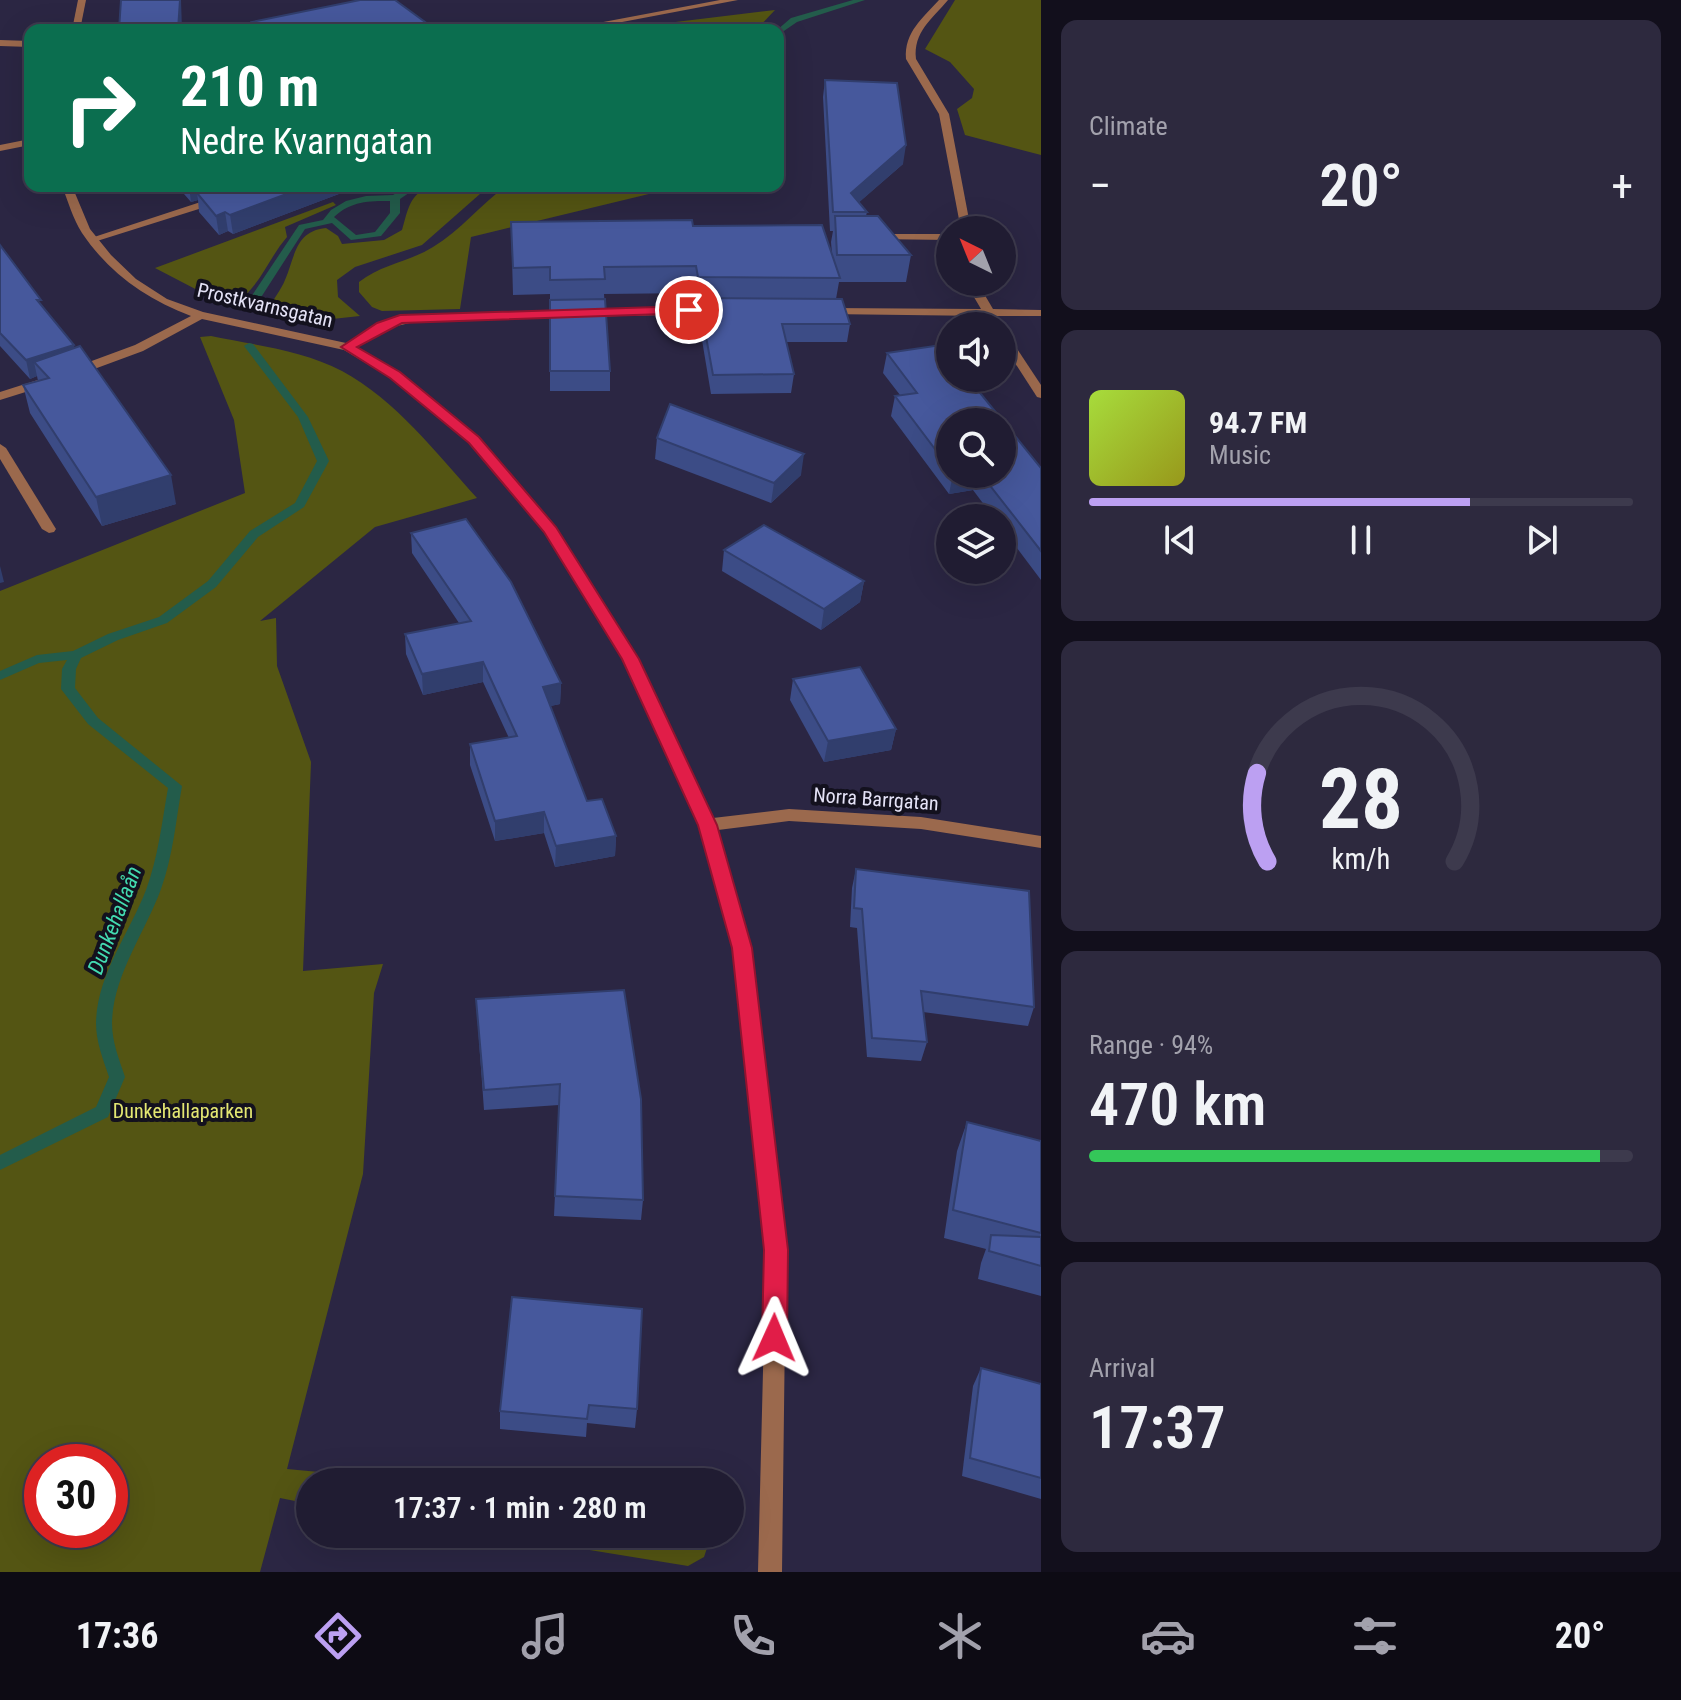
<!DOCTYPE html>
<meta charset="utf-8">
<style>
:root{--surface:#201c32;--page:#2d293e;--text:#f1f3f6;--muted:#a2a1ac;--line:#3d3a4d;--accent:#bca0f2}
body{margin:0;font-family:"Roboto Condensed",sans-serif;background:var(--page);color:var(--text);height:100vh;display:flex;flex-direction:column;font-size:30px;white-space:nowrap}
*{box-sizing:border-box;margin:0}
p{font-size:26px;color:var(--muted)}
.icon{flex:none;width:44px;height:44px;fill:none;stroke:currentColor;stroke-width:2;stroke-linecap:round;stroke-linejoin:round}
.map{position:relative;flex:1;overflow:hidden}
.side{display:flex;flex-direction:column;gap:20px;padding:20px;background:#120f1c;width:640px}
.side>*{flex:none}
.top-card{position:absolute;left:24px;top:24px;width:760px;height:168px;border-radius:16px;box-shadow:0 8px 32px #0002,0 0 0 2px var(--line);background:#0b6e4f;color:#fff;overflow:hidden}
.needle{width:52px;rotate:317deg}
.buttons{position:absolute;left:936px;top:216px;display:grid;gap:16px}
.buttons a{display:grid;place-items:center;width:80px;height:80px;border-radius:50%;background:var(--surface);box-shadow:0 8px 32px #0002,0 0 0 2px var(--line);font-size:40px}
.speed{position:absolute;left:24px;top:1444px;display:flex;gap:16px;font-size:40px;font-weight:700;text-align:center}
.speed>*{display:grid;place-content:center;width:104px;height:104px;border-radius:50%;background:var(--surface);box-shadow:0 8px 32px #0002,0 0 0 2px var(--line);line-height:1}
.speed .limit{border:12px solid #d22;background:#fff;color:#111}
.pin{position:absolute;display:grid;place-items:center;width:68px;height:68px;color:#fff;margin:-34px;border:4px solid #fff;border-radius:50%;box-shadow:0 2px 8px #0007}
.me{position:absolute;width:88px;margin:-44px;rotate:1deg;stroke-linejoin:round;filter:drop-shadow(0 0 6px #0008)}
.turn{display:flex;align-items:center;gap:28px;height:168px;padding:0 24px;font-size:36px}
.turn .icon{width:104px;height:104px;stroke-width:2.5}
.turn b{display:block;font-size:56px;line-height:68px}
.big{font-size:60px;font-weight:600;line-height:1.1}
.side .tile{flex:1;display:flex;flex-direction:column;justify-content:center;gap:12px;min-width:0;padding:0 28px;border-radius:16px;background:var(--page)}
.side .dial{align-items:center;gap:0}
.dial svg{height:208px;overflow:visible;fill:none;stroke:var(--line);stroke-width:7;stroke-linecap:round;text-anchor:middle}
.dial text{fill:var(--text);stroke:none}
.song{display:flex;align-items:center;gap:24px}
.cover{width:96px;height:96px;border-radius:12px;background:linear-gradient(135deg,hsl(80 70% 55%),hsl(60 70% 35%))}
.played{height:8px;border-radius:4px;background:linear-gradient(90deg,var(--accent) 70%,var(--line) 70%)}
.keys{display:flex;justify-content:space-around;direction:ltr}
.heat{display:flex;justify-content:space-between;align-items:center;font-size:44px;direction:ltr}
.charge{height:12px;border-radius:6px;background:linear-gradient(90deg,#34c759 94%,var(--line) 0)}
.trip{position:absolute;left:296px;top:1468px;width:448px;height:80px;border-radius:40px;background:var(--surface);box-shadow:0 8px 32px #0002,0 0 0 2px var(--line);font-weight:600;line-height:80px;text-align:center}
.tabs{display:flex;height:128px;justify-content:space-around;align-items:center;background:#0d0b14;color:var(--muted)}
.tabs .icon{width:56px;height:56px}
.tabs .current{color:var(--accent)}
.tabs b{font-size:36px;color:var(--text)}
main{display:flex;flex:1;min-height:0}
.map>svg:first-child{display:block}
.green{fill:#545513;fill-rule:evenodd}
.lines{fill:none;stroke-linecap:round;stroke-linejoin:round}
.stream{fill:#235c4b;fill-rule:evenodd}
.service{fill:#9b694d;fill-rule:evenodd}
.minor{fill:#9b694d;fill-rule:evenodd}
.tertiary{fill:#9b694d;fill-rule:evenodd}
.wall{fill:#3c4c86;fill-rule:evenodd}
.shaded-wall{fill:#313e6d}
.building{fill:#46589c;stroke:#313e6d;stroke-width:2}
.route{fill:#e11d48;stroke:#92132f;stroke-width:2}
.labels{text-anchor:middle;stroke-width:8;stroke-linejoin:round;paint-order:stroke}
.street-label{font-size:20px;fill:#e4e2f6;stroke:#13111e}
.park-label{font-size:20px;fill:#e4e772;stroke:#13111e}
.water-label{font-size:22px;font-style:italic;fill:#43dbb1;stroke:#13111e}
</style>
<main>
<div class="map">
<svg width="1041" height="1572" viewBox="0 0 1041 1572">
<rect width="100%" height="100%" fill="#2b2643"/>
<g class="green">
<polygon points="955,0 1041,0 1041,155 965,135 957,109 972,98 974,89 950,62 925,49"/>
<polygon points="775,10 756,30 668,30 659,24"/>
<path d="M 431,186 L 489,186 L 422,245 L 355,267 L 337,280 L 338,297 L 360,316 L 323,320 L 269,309 C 273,299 281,290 285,280 C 295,257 295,231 326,228 L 338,236 L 342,244 L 384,240 L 402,230 C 408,210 409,194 431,186 Z"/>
<path d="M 506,186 L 682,186 L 471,237 L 460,309 L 382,311 L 372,307 L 359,292 L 359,282 C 382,264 409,262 433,247 C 460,231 481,204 506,186 Z"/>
<path d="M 333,202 L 336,205 L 285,227 L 287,237 C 268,259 261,285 236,303 L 203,293 L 155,268 Z"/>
<path d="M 211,336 C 254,345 302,350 342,371 C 396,400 436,453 477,498 L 375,527 L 260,621 L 276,618 L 277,666 L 311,762 L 303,971 L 383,964 L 374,993 L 363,1174 L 287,1469 L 426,1482 L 310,1482 L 310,1504 L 280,1498 L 260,1572 L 0,1572 L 0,591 L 245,493 L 234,420 L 200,337 ZM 42,1462 L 110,1462 L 110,1530 L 42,1530 Z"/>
<polygon points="491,1534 711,1534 711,1536 704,1557 688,1566"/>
</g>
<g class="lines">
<g class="stream">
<polygon points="853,0 865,0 797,22 778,35 777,30 791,18"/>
<path d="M 409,186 L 419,186 L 400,199 L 400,213 L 381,236 L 351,240 L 332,223 L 305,229 L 258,302 L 250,302 L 249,300 L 299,225 L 323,220 L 331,210 L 346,201 L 366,196 L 393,195 ZM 390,201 L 390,213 L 375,232 L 356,235 L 334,217 C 351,201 369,201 390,201 Z"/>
<path d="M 249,343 L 253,344 L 308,417 L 329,461 L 304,507 L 258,537 L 216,587 L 167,623 L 118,640 L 81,658 L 76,669 L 75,688 L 98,718 L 182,786 C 176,820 173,856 161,889 C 145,933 113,975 112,1023 C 112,1042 119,1059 125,1077 L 110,1112 L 108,1117 L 0,1170 L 0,1155 L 96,1107 L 109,1077 C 103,1059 96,1042 96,1023 C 97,975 129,934 146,890 C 158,858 162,822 168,788 L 88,724 L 61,689 L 62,669 L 67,660 L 39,663 L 0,680 L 0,671 L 37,655 L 73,651 L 108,634 L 159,617 L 208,581 L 250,531 L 295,503 L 317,461 L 298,417 L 244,346 Z"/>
</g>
<g class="service">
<polygon points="228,186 238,186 237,197 97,241 88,239 228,193"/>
<polygon points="876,234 950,234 950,240 872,239 872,235"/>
<polygon points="0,444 6,448 56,529 54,532 49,533 42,529 0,459"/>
</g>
<g class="minor">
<polygon points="78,0 86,0 80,30 72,30"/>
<path d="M 939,0 L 948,0 C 932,19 913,32 916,59 L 949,114 L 971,230 L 961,230 L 939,114 L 906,59 C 904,32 923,18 939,0 Z"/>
<polygon points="0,40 30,41 30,47 0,46"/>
<path d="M 62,186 L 72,186 L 90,229 L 111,255 L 136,279 L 167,299 L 203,312 L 346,343 L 388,321 L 422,314 L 723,309 L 723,313 L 719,314 L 422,320 L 397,326 L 356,347 L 399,372 L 478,437 L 555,527 L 637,659 L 713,818 L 789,809 L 921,817 L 1041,836 L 1041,848 L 921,829 L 789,821 L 718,830 L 751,948 L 786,1250 L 782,1572 L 758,1572 L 766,1250 L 733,948 L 700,825 L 623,659 L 544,532 L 470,443 L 391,378 L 344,350 L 202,319 L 143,351 L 78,375 L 70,375 L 70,369 L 135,345 L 191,316 C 146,299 109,273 82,233 C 73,219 68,201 62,186 Z"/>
<polygon points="969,282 981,282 983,292 993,309 1041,310 1041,316 997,316 996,320 992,321 985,316 827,314 821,311 827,308 981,309 971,292"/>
<polygon points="1002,330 1006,332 1041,385 1041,398 1037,397 1002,343"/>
<polygon points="44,378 50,382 48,385 0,400 0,392"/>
</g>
<g class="tertiary">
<polygon points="720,0 738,0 580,30 561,30"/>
<polygon points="30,139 30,145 0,151 0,145"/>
</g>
</g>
<g class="wall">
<polygon points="252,22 436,30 253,30"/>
<polygon points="825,80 903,164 859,202 867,212 866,216 911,255 906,282 839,282 836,299 850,324 847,342 786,342 794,374 791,393 711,394 698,316 699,304 695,304 693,293 604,294 610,371 610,391 550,391 550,294 513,295 511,222 693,226 832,254 831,242 833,231 830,231 823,97"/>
<polygon points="177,186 360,186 233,234 228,231 219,235 199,212 198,200 191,202"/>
<polygon points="0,245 42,306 74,345 74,348 176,504 102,526 30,413 23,385 38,381 37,376 30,379 0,346"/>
<path d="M 887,353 L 1041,468 L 1041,580 L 1002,528 L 1002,518 L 994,518 L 973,490 L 949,494 L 891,416 L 895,396 L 900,395 L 883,373 ZM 950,422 L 1002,474 L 950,474 Z"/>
<polygon points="657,438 801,475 771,503 655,459"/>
<polygon points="411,533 561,683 560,704 550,706 587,801 616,836 615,856 555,867 544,833 495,841 470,765 470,744 509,738 483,682 423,695 406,654 405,634 459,623 412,553"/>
<polygon points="724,550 864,581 860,602 821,630 722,571"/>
<polygon points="793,679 896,729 891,750 824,762 790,700"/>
<polygon points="856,869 1034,1007 1028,1026 923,1012 927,1042 921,1061 867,1057 857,928 850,927 852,888"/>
<polygon points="624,990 643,1200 641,1220 554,1216 559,1105 484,1110 476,999"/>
<polygon points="967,1122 1041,1141 1041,1296 978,1279 981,1263 986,1249 944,1238 957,1151"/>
<polygon points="512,1297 637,1409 635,1428 587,1423 586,1437 500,1429 500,1411"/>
<polygon points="981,1368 1041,1384 1041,1499 962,1476 973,1386"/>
</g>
<g class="shaded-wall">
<polygon points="180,0 181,0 182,30 178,30"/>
<polygon points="906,145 903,164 848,212 851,193"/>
<polygon points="189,186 227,186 197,193 198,200 191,202"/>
<polygon points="308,186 360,186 233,234 230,215"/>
<polygon points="225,212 228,231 219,235 216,216"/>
<polygon points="74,345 77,363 34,362 37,376 30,379 26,360"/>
<polygon points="804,454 801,475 771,503 774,483"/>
<polygon points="953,474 977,474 973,490 949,494"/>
<polygon points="171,475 176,504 102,526 96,497"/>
<polygon points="0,566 4,582 0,583"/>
<polygon points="864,581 860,602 821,630 824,609"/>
<polygon points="483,662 483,682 423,695 422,674"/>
<polygon points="561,683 560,704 542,708 543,687"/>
<polygon points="896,729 891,750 824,762 828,741"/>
<polygon points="544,812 544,833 495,841 495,821"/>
<polygon points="616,836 615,856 555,867 556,846"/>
</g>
<g class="building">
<polygon points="121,0 180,0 178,30 119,30"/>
<polygon points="360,0 395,0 436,30 262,30 252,22"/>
<polygon points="825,80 897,83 906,145 851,193 867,212 833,212"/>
<polygon points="219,186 308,186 230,215 225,212 216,216 197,193"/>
<polygon points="835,216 878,216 911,255 837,255"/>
<polygon points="692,220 693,226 822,225 840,278 698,277 696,266 604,267 605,279 550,280 550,267 513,268 511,222"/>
<polygon points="0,245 41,300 37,300 74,345 26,360 0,333"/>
<polygon points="699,298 842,299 850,324 782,324 794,374 713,375"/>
<polygon points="605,299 610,371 550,371 550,300"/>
<polygon points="941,345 950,357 950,378 968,378 1041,468 1041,551 981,474 1002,474 1002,422 950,422 950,469 895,396 917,393 887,353"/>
<polygon points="80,346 171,475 96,497 23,385 49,378 34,362"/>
<polygon points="670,404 804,454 774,483 657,438"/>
<polygon points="466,519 511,582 561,683 543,687 587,801 602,799 616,836 556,846 544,812 495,821 470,744 517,736 483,662 422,674 405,634 471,621 411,533"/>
<polygon points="764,525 864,581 824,609 724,550"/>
<polygon points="860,667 896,729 828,741 793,679"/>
<polygon points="856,869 1029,891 1034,1007 921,991 927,1042 872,1038 862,909 854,908"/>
<polygon points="624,990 641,1099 643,1200 555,1196 560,1084 484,1090 476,999"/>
<polygon points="967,1122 1041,1141 1041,1233 953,1210"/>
<polygon points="991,1235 1041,1237 1041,1266 989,1251"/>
<polygon points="512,1297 642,1309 637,1409 589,1405 587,1419 500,1411"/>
<polygon points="981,1368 1041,1384 1041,1478 970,1458"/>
</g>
<polygon class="route" points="689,306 696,310 694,313 402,323 357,347 400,372 479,437 556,527 639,659 717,825 752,948 788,1250 787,1338 783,1346 774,1349 766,1346 762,1338 764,1250 732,948 698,825 622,659 544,532 469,443 390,378 341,347 377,323 400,315"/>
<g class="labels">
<g class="street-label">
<text transform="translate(265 305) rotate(13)" y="7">Prostkvarnsgatan</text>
<text transform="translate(876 799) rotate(4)" y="7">Norra Barrgatan</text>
</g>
<g class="park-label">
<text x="183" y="1118">Dunkehallaparken</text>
</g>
<g class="water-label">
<text transform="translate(114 920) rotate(-69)" y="8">Dunkehallaån</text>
</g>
</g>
</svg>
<div class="buttons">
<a><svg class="needle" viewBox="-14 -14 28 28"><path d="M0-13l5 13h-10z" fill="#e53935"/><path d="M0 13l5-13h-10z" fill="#a2a1ac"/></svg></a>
<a><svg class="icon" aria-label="sound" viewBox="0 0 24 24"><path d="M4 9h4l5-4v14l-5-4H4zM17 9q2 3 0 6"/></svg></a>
<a><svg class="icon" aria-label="search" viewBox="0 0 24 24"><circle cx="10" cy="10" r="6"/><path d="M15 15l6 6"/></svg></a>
<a><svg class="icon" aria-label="layers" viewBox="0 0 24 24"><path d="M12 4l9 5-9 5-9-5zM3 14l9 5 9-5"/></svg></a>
</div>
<div class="speed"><div class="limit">30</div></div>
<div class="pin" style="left:689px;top:310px;background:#d93025"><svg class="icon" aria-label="arrive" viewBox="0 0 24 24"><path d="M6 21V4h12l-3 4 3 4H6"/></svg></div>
<svg class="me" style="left:774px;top:1338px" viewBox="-20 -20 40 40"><path d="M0-17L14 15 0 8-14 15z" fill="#e11d48" stroke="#fff" stroke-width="4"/></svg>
<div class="trip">17:37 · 1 min · 280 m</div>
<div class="top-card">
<div class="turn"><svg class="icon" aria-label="right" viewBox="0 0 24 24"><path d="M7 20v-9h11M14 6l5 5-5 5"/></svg><div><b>210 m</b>Nedre Kvarngatan</div></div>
</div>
</div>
<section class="side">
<div class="tile"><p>Climate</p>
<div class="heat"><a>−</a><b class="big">20°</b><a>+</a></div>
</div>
<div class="tile">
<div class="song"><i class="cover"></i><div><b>94.7 FM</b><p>Music</p></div></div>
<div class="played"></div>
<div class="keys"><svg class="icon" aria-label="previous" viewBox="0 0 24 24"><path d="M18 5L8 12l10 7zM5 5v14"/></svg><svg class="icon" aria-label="pause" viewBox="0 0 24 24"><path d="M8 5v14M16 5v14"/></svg><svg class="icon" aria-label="next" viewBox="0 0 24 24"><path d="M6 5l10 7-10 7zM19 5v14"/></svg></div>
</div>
<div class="tile dial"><svg viewBox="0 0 100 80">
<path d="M14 69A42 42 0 1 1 86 69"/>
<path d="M14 69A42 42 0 0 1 10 35" stroke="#bca0f2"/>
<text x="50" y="56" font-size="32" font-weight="700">28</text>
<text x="50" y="72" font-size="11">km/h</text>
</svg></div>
<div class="tile"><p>Range · 94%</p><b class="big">470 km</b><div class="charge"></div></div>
<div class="tile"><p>Arrival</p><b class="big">17:37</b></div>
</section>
</main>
<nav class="tabs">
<b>17:36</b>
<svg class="icon current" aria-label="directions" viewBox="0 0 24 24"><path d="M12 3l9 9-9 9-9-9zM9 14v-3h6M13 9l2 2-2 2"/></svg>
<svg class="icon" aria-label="music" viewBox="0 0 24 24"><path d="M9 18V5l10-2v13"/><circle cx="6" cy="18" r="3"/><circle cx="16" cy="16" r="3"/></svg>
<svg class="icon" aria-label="phone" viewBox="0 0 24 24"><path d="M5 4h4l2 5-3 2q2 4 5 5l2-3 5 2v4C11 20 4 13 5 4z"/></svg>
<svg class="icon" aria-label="climate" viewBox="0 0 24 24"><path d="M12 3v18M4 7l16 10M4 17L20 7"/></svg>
<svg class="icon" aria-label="car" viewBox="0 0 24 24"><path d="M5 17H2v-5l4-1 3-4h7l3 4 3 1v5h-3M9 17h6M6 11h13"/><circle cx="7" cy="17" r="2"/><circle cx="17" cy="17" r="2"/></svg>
<svg class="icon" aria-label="filters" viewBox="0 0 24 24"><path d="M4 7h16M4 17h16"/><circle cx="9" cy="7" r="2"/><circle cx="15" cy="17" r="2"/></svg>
<b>20°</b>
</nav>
